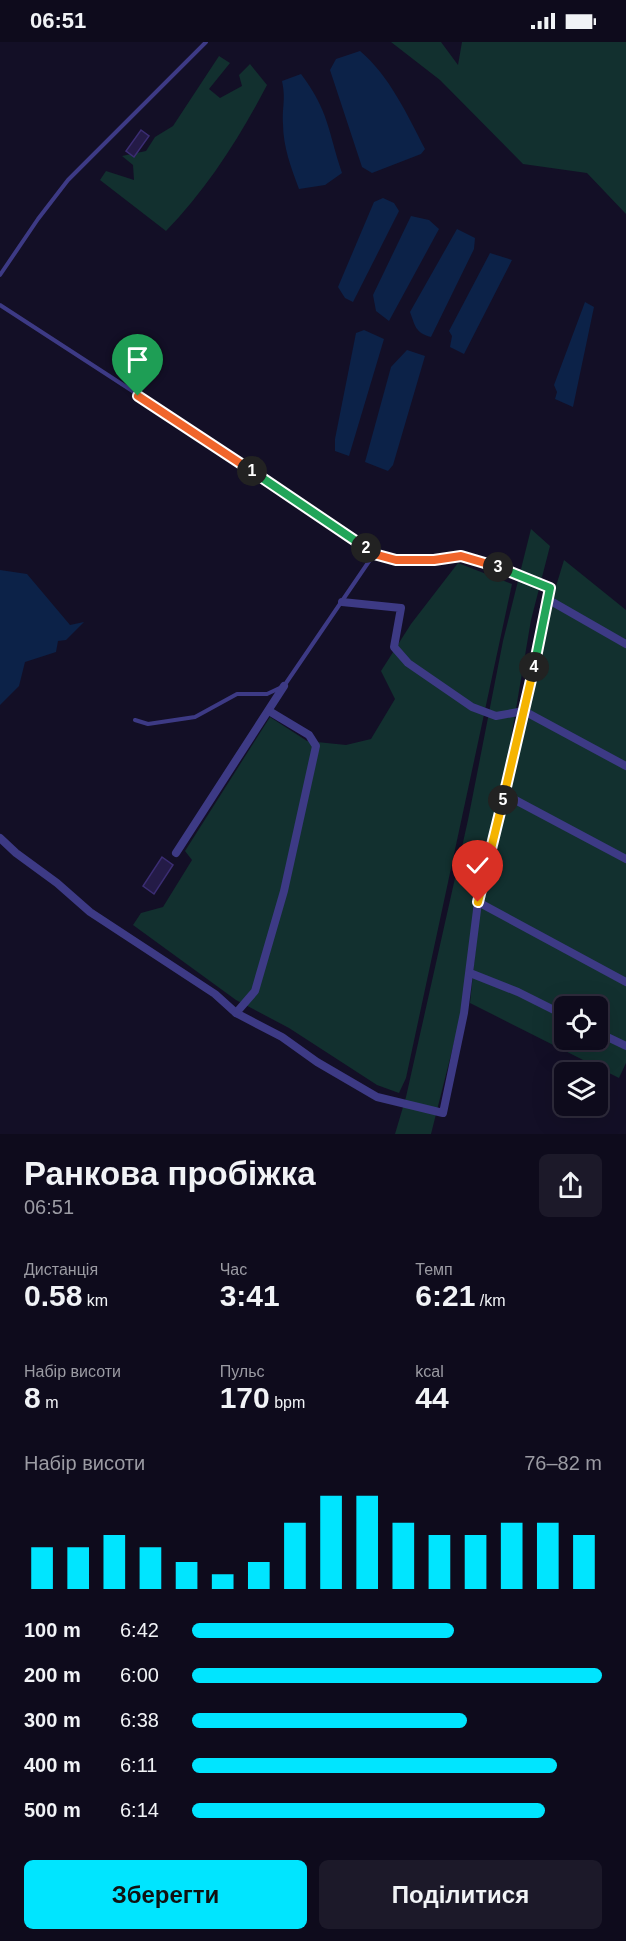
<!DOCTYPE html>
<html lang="uk">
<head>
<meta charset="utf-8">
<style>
  body { margin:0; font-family:Arial,sans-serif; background:#1c1929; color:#f1f3f6; height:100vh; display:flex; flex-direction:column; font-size:22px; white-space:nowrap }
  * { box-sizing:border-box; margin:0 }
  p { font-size:20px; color:#9b9ba3 }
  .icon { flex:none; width:33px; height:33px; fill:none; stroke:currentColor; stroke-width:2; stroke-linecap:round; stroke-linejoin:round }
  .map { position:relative; height:1092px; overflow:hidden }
  .side { display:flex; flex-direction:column; background:#0e0b1c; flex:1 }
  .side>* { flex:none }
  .tools { position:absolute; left:554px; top:954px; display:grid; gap:12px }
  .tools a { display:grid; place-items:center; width:54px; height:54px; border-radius:9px; background:#0e0b1c; box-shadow:0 6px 24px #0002,0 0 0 2px #2e2b3b; font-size:30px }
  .pin { position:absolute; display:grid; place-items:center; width:51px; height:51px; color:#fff; margin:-62px -26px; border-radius:50% 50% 50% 0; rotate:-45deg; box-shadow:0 0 6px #0007 }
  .pin .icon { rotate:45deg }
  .km { position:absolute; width:30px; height:30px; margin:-15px; border-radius:50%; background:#222; color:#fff; font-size:16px; line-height:30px; text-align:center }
  .round { display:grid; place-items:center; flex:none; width:63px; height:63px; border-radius:9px; background:#1c1929 }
  .overview { display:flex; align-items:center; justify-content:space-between; height:102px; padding:0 24px }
  h1 { font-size:33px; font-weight:700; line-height:45px }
  .stats { display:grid; grid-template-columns:repeat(3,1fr); gap:9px; height:102px; padding:6px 24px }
  .stats div { display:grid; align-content:center }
  .stats b { font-size:30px; font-weight:700 }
  .stats small { font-size:16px; font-weight:400 }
  .stats p { font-size:16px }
  .chart { height:168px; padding:12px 24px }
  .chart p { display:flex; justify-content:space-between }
  .chart svg { width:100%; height:108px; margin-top:6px; stroke:#00e5ff; stroke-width:6 }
  .action { display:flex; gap:12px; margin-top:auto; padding:12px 24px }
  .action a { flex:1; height:69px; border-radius:9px; background:#00e5ff; color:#111; font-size:24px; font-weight:700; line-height:69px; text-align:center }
  .action a+a { background:#1c1929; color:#f1f3f6 }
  ul { padding:0 24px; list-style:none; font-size:20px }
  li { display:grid; grid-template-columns:96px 72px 1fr; align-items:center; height:45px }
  li i { height:15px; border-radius:8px; background:#00e5ff }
  .status { display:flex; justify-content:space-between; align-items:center; height:42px; padding:0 30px; background:#0e0b1c; direction:ltr }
  .status svg { height:16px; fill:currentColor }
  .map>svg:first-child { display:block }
  .green { fill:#12302f; fill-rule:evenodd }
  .water { fill:#0c2248 }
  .building { fill:#241b47; stroke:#3b2d73; stroke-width:1.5 }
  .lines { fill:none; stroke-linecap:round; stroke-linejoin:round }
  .lane { stroke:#3d3a85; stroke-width:4 }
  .street { stroke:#3d3a85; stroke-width:8 }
  .split-1-casing { stroke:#fff; stroke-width:12 }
  .split-2-casing { stroke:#fff; stroke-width:12 }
  .split-3-casing { stroke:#fff; stroke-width:12 }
  .split-4-casing { stroke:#fff; stroke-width:12 }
  .split-5-casing { stroke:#fff; stroke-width:12 }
  .split-6-casing { stroke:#fff; stroke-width:12 }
  .split-1 { stroke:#f0652b; stroke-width:8 }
  .split-2 { stroke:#22a559; stroke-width:8 }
  .split-3 { stroke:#f0652b; stroke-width:8 }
  .split-4 { stroke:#22a559; stroke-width:8 }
  .split-5 { stroke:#f5b400; stroke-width:8 }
  .split-6 { stroke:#f5b400; stroke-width:8 }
</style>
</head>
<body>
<div class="status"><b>06:51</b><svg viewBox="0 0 49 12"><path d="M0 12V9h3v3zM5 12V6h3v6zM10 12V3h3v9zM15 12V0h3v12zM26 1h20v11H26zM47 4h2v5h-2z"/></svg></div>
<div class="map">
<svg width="626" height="1092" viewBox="0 0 626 1092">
  <rect width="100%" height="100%" fill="#130f26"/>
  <g class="green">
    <polygon points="391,0 441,0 458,23 462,0 626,0 626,172 587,131 523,122 440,38"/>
    <path d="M 219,14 L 230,21 L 209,47 L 220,56 L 242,44 L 239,33 L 250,22 L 267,43 C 240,95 207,147 166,189 L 100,138 L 106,129 L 134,138 L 133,123 L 122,114 L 146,109 L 155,95 L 173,84 Z"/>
    <polygon points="531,487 550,504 531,578 508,714 478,845 463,965 431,1092 395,1092 406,1055 468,778 503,599"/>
    <path d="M 564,518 L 626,568 L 626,1021 L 619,1036 L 470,961 L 480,864 L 527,675 L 550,564 ZM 564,964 L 597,964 L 597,998 L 564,998 Z"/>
    <polygon points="458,521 512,542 406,1036 399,1051 377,1043 289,986 236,958 133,883 141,871 163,865 192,818 185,809 270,675 307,699 346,703 371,697 395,657 381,629 411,582"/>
  </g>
  <g class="water">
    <path d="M 360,9 C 389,33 408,74 425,107 L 421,112 L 372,131 L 362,125 L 330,28 L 336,17 Z"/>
    <path d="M 301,32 C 329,69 328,89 342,131 L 325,143 L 299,147 C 291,126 283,104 283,82 C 282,64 286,58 282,39 Z"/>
    <polygon points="383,156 394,161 399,169 353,260 345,256 338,245 374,160"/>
    <polygon points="411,174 429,178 439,187 389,279 376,269 373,253"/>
    <path d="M 457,187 L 475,196 L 474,207 L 431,295 C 415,291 415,283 410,270 Z"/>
    <polygon points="490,211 512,218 464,312 450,305 452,294 449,289"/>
    <polygon points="585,260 594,265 573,365 555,357 557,350 554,343"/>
    <polygon points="364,288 384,297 349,414 335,409 335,397 356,291"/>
    <polygon points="407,308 425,314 393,423 388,429 365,420 391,325"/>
    <polygon points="0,528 27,532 70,583 84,580 66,598 58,599 56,610 25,620 19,644 0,663"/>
  </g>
  <g class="building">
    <polygon points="141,88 149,94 134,115 126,109"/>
    <polygon points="162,815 173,823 154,852 143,844"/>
  </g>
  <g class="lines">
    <g class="lane">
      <polyline points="0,233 38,177 68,138 206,0"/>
      <polyline points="0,263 191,387 374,512 284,644 267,652 237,652 195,675 148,682 135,678"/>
    </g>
    <g class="street">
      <polyline points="549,558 626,602"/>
      <polyline points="342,560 401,566 394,605 408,621 472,665 496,674 524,669 626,724"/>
      <polyline points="504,752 626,817"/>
      <polyline points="0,796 16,811 57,841 90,870 215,952 236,971 282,995 317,1020 377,1055 443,1071 464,971 478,860 524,669 550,546 507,528 461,514 433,518 396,518 374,512"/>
      <polyline points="176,811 284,644"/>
      <polyline points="478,860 626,940"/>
      <polyline points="470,931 518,950 564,973"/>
      <polyline points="236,971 255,949 284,849 316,704 309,693 269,669"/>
      <polyline points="597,990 626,1004"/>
    </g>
  </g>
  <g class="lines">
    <g class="split-1-casing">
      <polyline id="split-1" points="138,354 252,429"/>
    </g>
    <g class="split-2-casing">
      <polyline id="split-2" points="252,429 366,506"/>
    </g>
    <g class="split-3-casing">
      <polyline id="split-3" points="366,506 374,512 396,518 434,518 461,514 498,525"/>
    </g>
    <g class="split-4-casing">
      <polyline id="split-4" points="498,525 550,546 534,625"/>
    </g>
    <g class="split-5-casing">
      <polyline id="split-5" points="503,758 534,625"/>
    </g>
    <g class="split-6-casing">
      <polyline id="split-6" points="478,860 503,758"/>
    </g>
    <use href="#split-1" class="split-1"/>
    <use href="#split-2" class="split-2"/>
    <use href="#split-3" class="split-3"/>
    <use href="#split-4" class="split-4"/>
    <use href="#split-5" class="split-5"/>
    <use href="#split-6" class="split-6"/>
  </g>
</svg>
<div class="tools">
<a><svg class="icon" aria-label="locate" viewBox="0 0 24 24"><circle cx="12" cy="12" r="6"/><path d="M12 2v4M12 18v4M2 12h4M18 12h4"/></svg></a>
<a><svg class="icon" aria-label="layers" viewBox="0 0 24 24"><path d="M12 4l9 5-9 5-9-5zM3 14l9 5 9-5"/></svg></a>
</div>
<div class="pin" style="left:138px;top:354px;background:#1e9e55"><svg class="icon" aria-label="arrive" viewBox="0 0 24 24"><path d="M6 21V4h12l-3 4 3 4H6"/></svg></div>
<div class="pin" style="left:478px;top:860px;background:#d93025"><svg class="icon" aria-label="check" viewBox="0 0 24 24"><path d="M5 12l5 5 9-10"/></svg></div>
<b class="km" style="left:252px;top:429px">1</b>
<b class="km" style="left:366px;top:506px">2</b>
<b class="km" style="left:498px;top:525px">3</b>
<b class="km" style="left:534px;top:625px">4</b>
<b class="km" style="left:503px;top:758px">5</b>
</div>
<section class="side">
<div class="overview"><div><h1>Ранкова пробіжка</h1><p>06:51</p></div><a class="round"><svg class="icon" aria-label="share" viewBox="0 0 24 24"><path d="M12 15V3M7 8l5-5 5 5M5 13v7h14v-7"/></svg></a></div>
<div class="stats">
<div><p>Дистанція</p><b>0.58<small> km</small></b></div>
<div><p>Час</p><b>3:41</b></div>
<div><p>Темп</p><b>6:21<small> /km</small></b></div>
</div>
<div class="stats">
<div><p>Набір висоти</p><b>8<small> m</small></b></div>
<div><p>Пульс</p><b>170<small> bpm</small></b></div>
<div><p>kcal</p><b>44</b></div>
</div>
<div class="chart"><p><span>Набір висоти</span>76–82 m</p>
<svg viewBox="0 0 160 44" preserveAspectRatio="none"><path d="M5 44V27M15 44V27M25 44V22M35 44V27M45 44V33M55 44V38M65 44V33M75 44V17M85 44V6M95 44V6M105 44V17M115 44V22M125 44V22M135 44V17M145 44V17M155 44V22"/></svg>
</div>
<ul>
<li><b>100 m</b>6:42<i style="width:64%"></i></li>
<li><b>200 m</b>6:00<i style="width:100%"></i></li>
<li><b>300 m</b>6:38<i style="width:67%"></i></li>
<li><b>400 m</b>6:11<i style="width:89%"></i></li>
<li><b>500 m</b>6:14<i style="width:86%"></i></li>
</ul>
<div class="action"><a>Зберегти</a><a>Поділитися</a></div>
</section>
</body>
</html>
